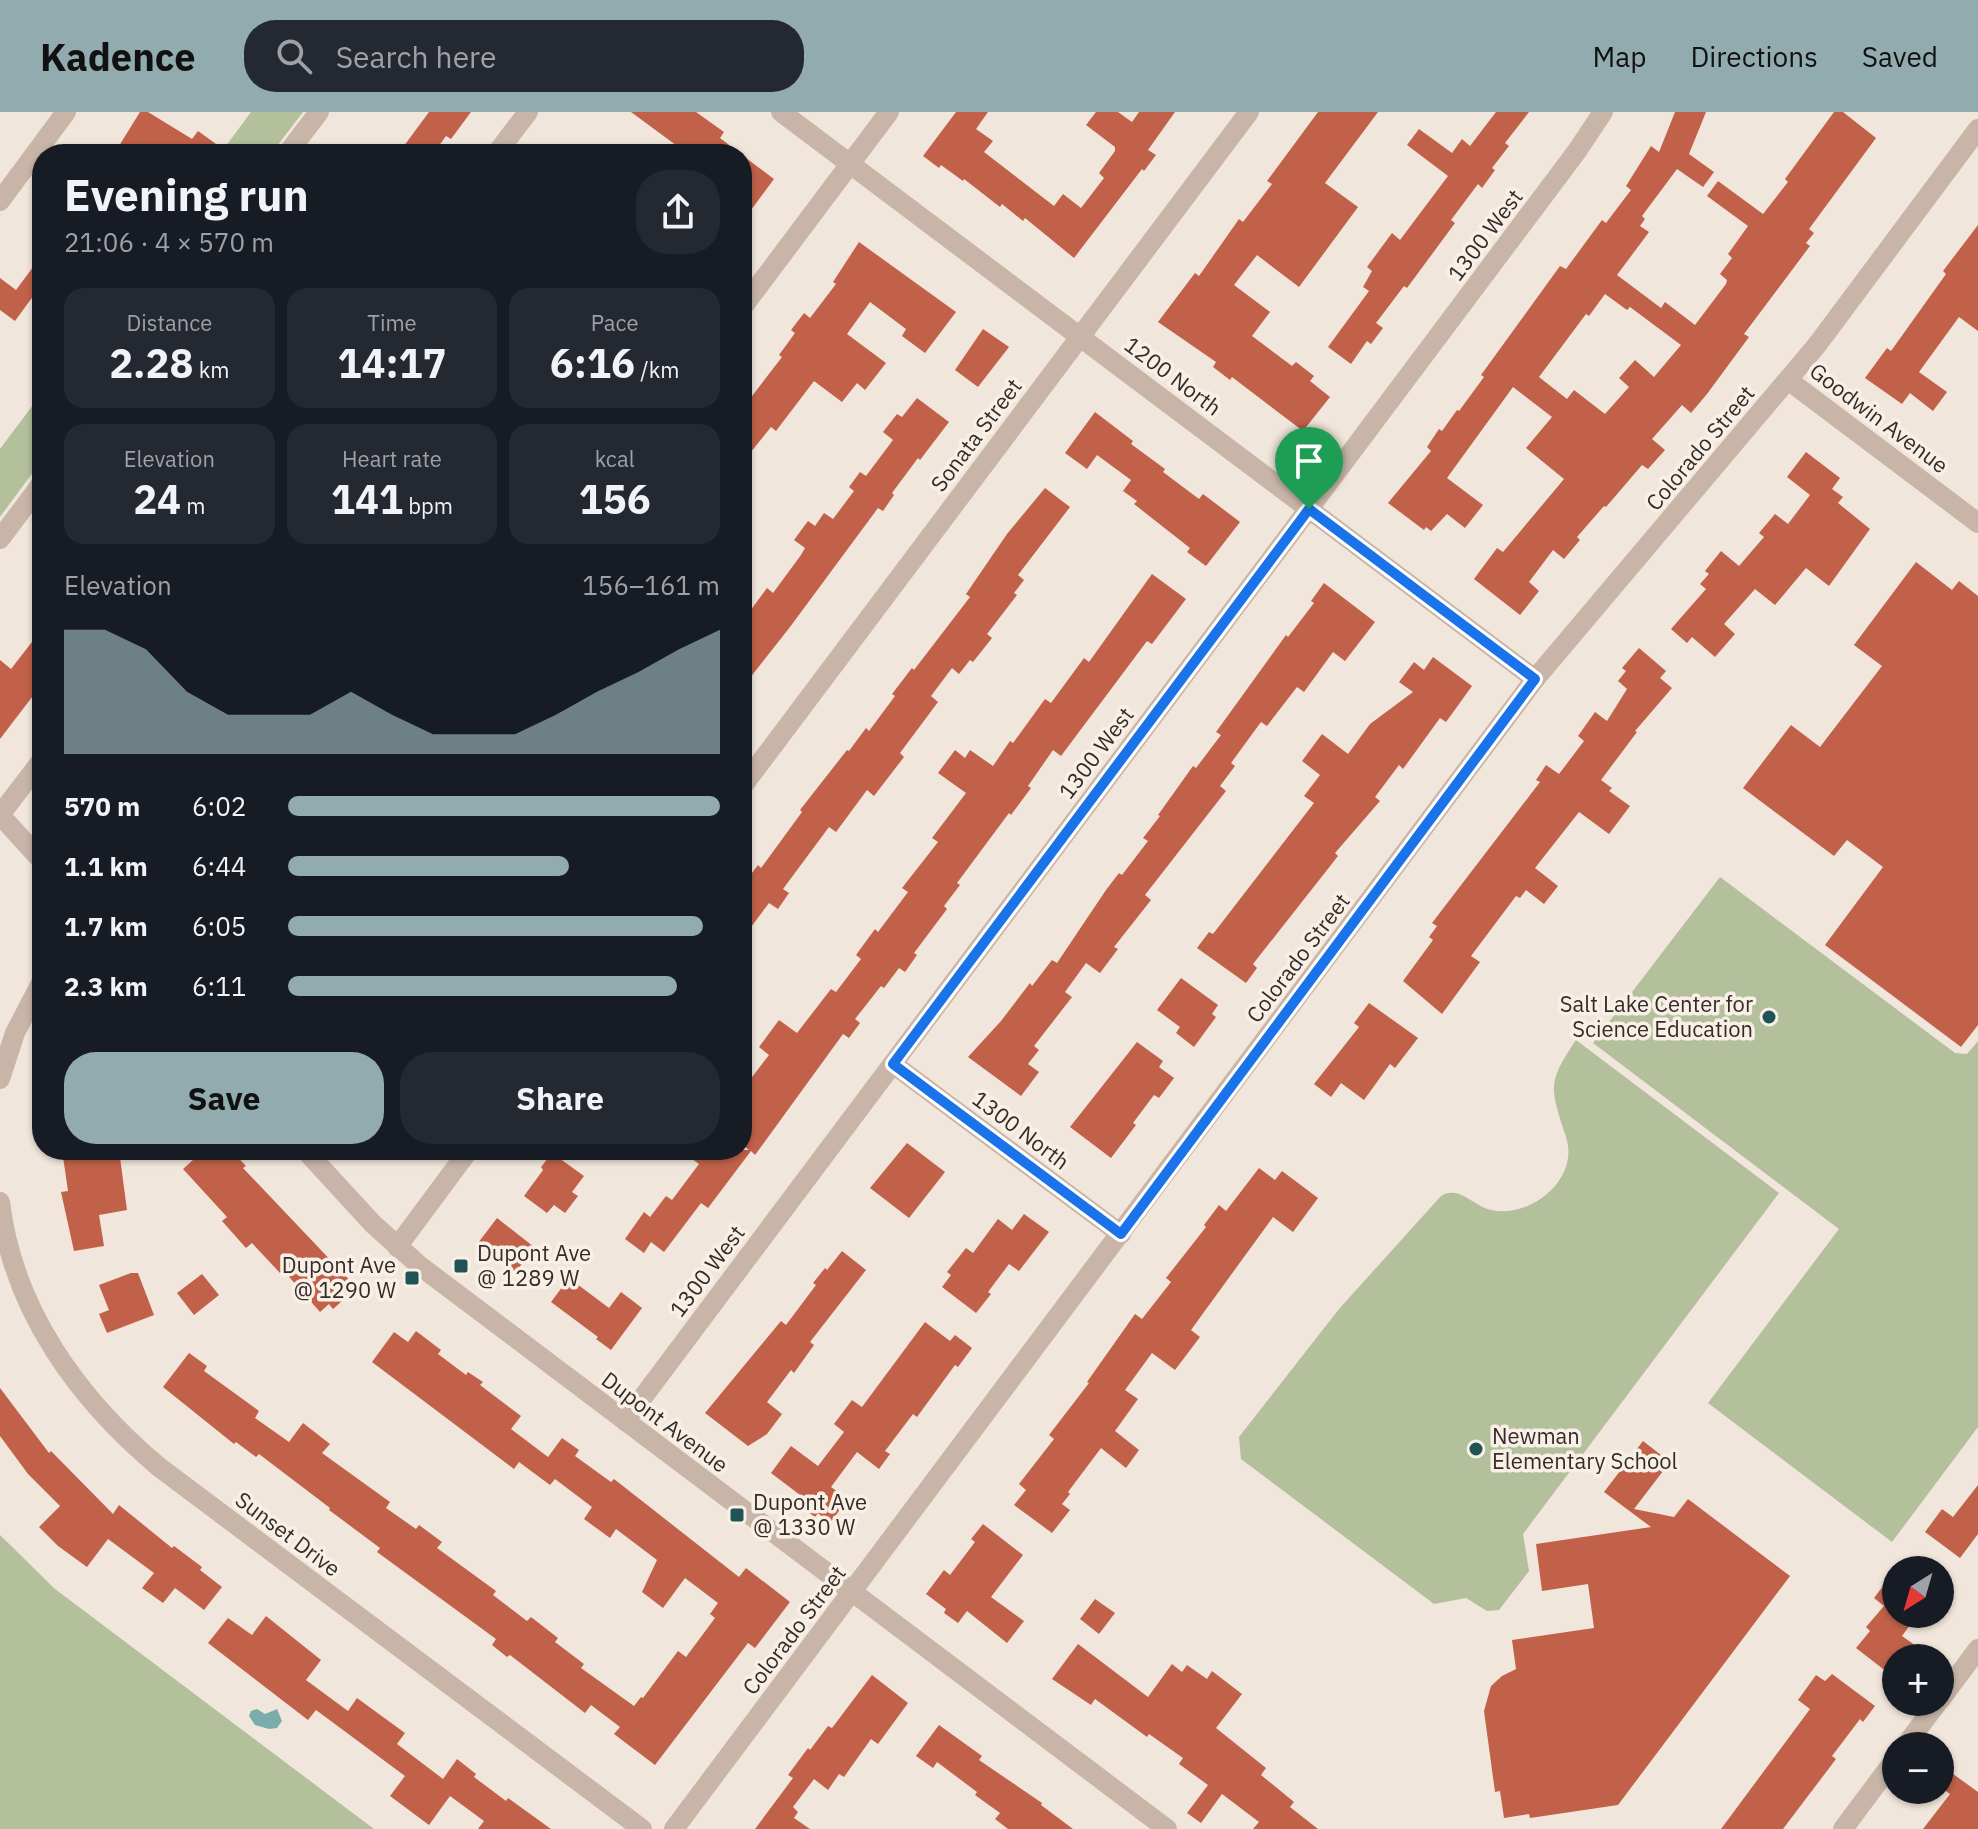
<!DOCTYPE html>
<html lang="en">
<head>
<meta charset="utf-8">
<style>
  body { margin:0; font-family:"IBM Plex Sans",sans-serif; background:#242831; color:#f1f3f6; height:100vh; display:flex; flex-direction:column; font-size:30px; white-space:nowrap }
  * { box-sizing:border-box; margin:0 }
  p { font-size:26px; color:#9ea1a6 }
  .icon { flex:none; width:44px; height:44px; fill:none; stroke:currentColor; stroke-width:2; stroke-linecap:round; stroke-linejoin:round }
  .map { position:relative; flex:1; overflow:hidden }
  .side { position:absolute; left:32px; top:32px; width:720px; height:1016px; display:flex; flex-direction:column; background:#171b24; border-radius:32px; box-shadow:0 2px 6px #0004 }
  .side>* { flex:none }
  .needle { width:52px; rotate:217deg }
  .buttons { position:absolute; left:1882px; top:1444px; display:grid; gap:16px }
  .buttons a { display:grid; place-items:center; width:72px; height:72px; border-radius:50%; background:#171b24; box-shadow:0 2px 6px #0004; font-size:40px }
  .pin { position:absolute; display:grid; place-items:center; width:68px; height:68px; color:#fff; margin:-82px -34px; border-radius:50% 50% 50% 0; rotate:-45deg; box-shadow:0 0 8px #0007 }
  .pin .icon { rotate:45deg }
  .round { display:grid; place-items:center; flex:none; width:84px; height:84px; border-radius:32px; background:#242831 }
  .head { display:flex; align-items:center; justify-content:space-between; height:136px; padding:0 32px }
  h1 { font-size:44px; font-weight:700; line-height:60px }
  .metrics { display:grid; grid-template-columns:repeat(3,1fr); gap:12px; height:136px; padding:8px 32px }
  .metrics div { display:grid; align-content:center; border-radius:20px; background:#242831; text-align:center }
  .metrics b { font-size:40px; font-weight:700 }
  .metrics small { font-size:22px; font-weight:400 }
  .metrics p { font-size:22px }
  .chart { height:224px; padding:16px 32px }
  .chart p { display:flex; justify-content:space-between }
  .chart svg { width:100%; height:144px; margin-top:8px; fill:#92abae; opacity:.7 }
  .action { display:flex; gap:16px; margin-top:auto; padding:16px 32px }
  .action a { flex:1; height:92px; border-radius:32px; background:#92abae; color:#111; font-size:32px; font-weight:700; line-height:92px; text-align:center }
  .action a+a { background:#242831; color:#f1f3f6 }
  ul { padding:0 32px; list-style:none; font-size:26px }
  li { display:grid; grid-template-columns:128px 96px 1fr; align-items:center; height:60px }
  li i { height:20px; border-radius:10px; background:#92abae }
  header { display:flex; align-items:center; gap:48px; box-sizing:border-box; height:112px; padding:0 40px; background:#92abae; color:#111 }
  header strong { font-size:38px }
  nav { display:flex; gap:44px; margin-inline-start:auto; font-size:28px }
  .search { width:560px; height:72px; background:#242831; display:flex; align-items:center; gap:20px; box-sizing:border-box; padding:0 28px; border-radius:32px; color:#9ea1a6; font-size:30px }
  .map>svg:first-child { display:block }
  .green { fill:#b4bf9c }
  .water { fill:#7bacac }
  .building { fill:#c16149; fill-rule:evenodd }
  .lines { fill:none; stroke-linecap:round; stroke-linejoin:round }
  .minor { stroke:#c8b5a8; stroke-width:20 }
  .route-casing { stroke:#fff; stroke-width:16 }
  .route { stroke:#1a73e8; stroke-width:10 }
  .poi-dot { fill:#1f5355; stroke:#f8f0e7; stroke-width:3 }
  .labels { text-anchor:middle; stroke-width:7; stroke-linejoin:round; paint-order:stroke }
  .street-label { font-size:22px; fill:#352b28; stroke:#f8f0e7 }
  .poi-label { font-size:22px; fill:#352b28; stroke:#f8f0e7; text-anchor:start }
</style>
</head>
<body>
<header>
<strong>Kadence</strong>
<div class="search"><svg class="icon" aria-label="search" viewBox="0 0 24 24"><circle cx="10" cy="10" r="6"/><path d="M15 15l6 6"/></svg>Search here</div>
<nav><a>Map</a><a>Directions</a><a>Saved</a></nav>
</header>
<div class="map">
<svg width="1978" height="1717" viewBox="0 0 1978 1717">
  <rect width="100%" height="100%" fill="#f1e6db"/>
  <g class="green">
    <polygon points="251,0 303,0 271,42 220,42"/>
    <polygon points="42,281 42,348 0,405 0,337"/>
    <polygon points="1720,765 1955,941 1967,942 1978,929 1978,1315 1892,1430 1708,1291 1839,1117 1593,931"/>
    <path d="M 1576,928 L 1779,1081 L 1523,1422 L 1529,1459 L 1499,1498 L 1487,1499 L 1466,1486 L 1434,1492 L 1241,1347 L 1239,1325 L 1339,1197 L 1441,1084 C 1459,1073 1473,1094 1491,1098 C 1530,1107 1580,1067 1566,1025 C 1550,976 1547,971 1576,928 Z"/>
    <polygon points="0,1423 55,1477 374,1717 0,1717"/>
  </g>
  <polygon class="water" points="257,1597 265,1602 277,1597 282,1609 277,1616 269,1617 255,1613 249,1604 251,1599"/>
  <g class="building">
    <polygon points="140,0 148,0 192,27 198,19 230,42 114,42"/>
    <polygon points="429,0 471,0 451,27 446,24 433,42 398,42"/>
    <polygon points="631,0 696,0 724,20 720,26 741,42 688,42"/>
    <polygon points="956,0 988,0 976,17 993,29 984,40 1054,94 1063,82 1081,96 1104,66 1099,61 1115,39 1115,35 1086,13 1096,0 1118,0 1132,10 1139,0 1175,0 1148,38 1156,43 1144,59 1142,57 1074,146 1025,106 1023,109 1002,92 1000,95 964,67 963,69 941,53 939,56 923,44"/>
    <polygon points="1318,0 1378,0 1325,71 1358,95 1299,175 1257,143 1234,173 1270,200 1252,224 1292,254 1296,250 1314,264 1310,269 1330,285 1303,319 1232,265 1230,268 1213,255 1216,250 1158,210 1195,161 1199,164 1239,107 1243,110 1272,72 1267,69"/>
    <polygon points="1496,0 1529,0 1505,31 1509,34 1492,56 1495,58 1482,76 1478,72 1451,108 1455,111 1407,176 1404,174 1376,211 1383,216 1371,232 1367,229 1351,252 1328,235 1369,179 1363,175 1372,159 1367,155 1392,121 1400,128 1448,64 1407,33 1419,17 1452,41 1462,27 1470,34"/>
    <path d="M 1675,0 L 1706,0 L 1689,42 L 1714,60 L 1703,75 L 1677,57 L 1642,104 L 1645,107 L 1640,114 L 1649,120 L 1617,163 L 1661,196 L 1665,190 L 1695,213 L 1726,172 L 1727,168 L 1720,162 L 1732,146 L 1728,142 L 1748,114 L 1707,84 L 1718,69 L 1763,102 L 1788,70 L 1785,67 L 1834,0 L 1843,0 L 1876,26 L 1809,117 L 1814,121 L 1806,131 L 1810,134 L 1744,222 L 1749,225 L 1707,282 L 1691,301 L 1682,293 L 1652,327 L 1665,338 L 1648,357 L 1642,353 L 1606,395 L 1604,394 L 1577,425 L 1580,428 L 1564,447 L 1553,438 L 1529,470 L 1539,479 L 1520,503 L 1474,467 L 1497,436 L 1503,440 L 1564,367 L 1526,336 L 1552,305 L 1513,275 L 1447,366 L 1483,393 L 1465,416 L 1447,402 L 1431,419 L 1426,415 L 1424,418 L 1388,391 L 1431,339 L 1427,335 L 1439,317 L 1442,319 L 1457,298 L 1459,299 L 1484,265 L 1481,263 L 1560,154 L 1566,157 L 1602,108 L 1606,111 L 1631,78 L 1626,74 L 1651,34 L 1659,40 ZM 1605,182 L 1627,198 L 1630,195 L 1681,233 L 1654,265 L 1635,248 L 1619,266 L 1629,275 L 1605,302 L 1574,278 L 1567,287 L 1539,265 L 1586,202 L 1589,204 Z"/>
    <polygon points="742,43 774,67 742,110"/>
    <polygon points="1978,113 1978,219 1959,205 1919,260 1947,280 1933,299 1910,281 1902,292 1865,266 1887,236 1891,239 1946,162 1943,159"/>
    <polygon points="859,130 956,200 925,241 902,224 906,217 870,190 847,222 886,251 865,278 857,271 842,290 814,269 776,319 771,315 742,351 742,297 782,245 779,243 795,221 791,218 804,201 810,206 836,172 833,170"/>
    <polygon points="42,143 42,172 15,209 0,198 0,166 16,178"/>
    <polygon points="983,217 1009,235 978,275 955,258"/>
    <polygon points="917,286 949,310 920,348 918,346 892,381 894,383 883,399 878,396 790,515 742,576 742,510 767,476 773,481 801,443 805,436 794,428 808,409 815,414 824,401 833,407 854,379 849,375 860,360 866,364 893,328 883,320 897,302 902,305"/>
    <polygon points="1095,300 1133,329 1131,332 1165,357 1163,360 1199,387 1203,382 1240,410 1206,454 1187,440 1190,436 1134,392 1137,389 1123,379 1131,368 1097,343 1087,357 1065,341"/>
    <polygon points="1806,340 1840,366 1832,377 1843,385 1838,391 1870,417 1829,474 1806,456 1775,493 1755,477 1724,512 1735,522 1715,545 1692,525 1687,531 1671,517 1706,477 1700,472 1709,462 1705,459 1721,439 1739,454 1764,425 1759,421 1775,402 1788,412 1810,383 1787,365"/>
    <polygon points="1045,376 1070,395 1018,463 1024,468 1014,481 1017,483 987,522 992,526 973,550 970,548 959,562 952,556 931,584 938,590 900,641 904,645 874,684 867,678 836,720 829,715 783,777 789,781 778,797 769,791 742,827 742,774 758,753 761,756 802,700 800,698 847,638 849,639 866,616 869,619 895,584 892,582 912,556 914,558 970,485 966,482 1007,422"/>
    <polygon points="1916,450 1952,478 1959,469 1978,484 1978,913 1961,935 1825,833 1883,755 1847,728 1834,744 1743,676 1791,613 1820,635 1882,554 1854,533"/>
    <polygon points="1152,462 1186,487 1152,532 1147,529 1061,644 1053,638 1028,674 1031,676 1011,703 1009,701 957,771 960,773 944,794 947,797 914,841 917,843 905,860 899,856 884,876 881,874 855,907 860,911 849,926 843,922 755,1043 751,1039 708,1096 701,1091 664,1140 651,1130 644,1141 625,1127 644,1100 650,1105 666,1084 672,1088 699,1052 680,1038 749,1038 742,1032 742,978 769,943 759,935 779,908 797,921 831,877 836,880 861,847 856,843 875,817 878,820 908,780 902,776 938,730 932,726 966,681 938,661 955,638 965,646 970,638 993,654 1010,629 1013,631 1045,587 1051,591 1084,546 1089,550"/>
    <polygon points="1324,471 1375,510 1345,549 1333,540 1304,580 1297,575 1267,614 1261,610 1231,651 1235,654 1220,674 1226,679 1145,783 1151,788 1114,835 1118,837 1100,861 1086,851 1065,880 1072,885 1034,934 1039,938 1028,952 1039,960 1021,984 968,945 1001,909 1030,871 1032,874 1052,848 1057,851 1106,778 1119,761 1122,763 1148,729 1143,726 1160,704 1158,703 1193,654 1196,656 1221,623 1216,620 1286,523 1288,525 1314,491 1311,489"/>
    <polygon points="42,517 42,572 0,627 0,548 11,557"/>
    <polygon points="1639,536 1666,559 1660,566 1672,576 1635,619 1637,620 1601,668 1612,676 1609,679 1630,694 1609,722 1579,700 1535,756 1558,774 1544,792 1526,778 1520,786 1516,784 1471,844 1480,850 1442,902 1403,869 1433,828 1429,825 1437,814 1432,811 1540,670 1536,668 1546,653 1559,662 1584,629 1578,624 1595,600 1607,609 1627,577 1618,569 1626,559 1622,556"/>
    <polygon points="1433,545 1472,574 1446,610 1440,606 1403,657 1399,653 1375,685 1380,689 1335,741 1338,744 1253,852 1257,856 1246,871 1197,836 1209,820 1213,822 1314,691 1304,684 1320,663 1302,649 1322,622 1348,642 1370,612 1413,580 1399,570 1414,550 1424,558"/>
    <polygon points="1181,866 1218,893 1212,902 1216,905 1194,935 1176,921 1180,915 1157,898"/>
    <polygon points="1369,891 1418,926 1395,956 1390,952 1364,988 1341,971 1331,985 1314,972 1359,915 1354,911"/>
    <polygon points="1137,930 1163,949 1159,955 1174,966 1159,986 1154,983 1133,1011 1136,1013 1111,1046 1070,1015"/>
    <polygon points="907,1031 945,1060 909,1106 870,1076"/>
    <polygon points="62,1038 119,1038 127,1098 99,1103 104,1134 74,1139 61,1080 68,1079"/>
    <polygon points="204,1038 231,1038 246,1054 243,1056 357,1176 333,1197 329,1192 320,1200 283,1158 280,1161 252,1131 246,1136 222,1109 227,1105 183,1057"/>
    <polygon points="552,1041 584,1064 572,1080 578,1084 565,1101 554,1093 547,1101 524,1084 543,1058 541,1055"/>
    <polygon points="1259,1056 1275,1068 1282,1059 1318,1086 1293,1120 1273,1105 1191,1218 1200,1225 1175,1258 1152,1241 1125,1278 1138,1287 1115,1319 1139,1338 1126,1356 1101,1336 1068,1380 1070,1382 1062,1392 1070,1398 1052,1421 1014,1393 1026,1378 1019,1372 1054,1327 1049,1323 1089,1271 1087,1270 1135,1202 1142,1207 1171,1170 1166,1166 1206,1115 1204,1113 1219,1093 1226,1099"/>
    <polygon points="1024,1102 1049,1120 1019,1159 1009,1152 988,1180 991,1182 976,1201 942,1175 951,1163 947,1160 966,1136 973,1141 998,1107 1012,1118"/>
    <polygon points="497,1106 534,1135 516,1160 478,1131"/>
    <polygon points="842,1139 866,1158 810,1230 814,1233 794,1261 791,1258 767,1290 782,1302 767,1322 748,1334 705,1301 781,1209 786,1213 816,1173 813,1171 825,1156 827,1158"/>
    <polygon points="131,1161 138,1161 154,1203 107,1221 99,1202 109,1198 99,1173"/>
    <polygon points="202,1162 219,1183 194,1203 177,1181"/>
    <polygon points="569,1166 609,1196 621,1180 642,1196 611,1238 596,1227 598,1225 551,1190"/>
    <polygon points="925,1210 950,1229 955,1223 972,1236 958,1255 955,1253 917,1305 913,1302 885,1339 890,1342 879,1357 857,1340 831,1375 848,1387 830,1411 818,1401 815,1405 799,1393 804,1386 771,1361 791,1334 818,1354 844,1320 834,1312 852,1288 862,1295"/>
    <polygon points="416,1219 441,1238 438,1242 466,1263 468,1260 483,1270 480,1273 521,1304 511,1317 548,1345 562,1326 579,1338 575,1344 611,1370 614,1367 739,1465 746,1456 790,1490 755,1536 748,1531 655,1653 614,1622 620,1615 591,1593 585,1601 510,1543 507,1545 492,1533 496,1527 377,1440 380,1436 329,1398 330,1396 259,1342 256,1345 236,1330 234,1332 163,1275 189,1241 207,1254 204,1259 259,1299 255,1306 289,1330 303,1311 330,1332 322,1341 390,1390 386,1396 416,1417 419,1413 442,1430 437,1436 496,1479 493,1483 527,1509 531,1505 558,1526 555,1530 584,1552 581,1556 634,1594 641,1585 643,1586 678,1539 686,1545 715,1506 710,1502 718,1491 685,1466 663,1496 642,1480 657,1448 616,1417 610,1426 584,1407 592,1395 555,1367 550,1373 519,1350 514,1357 372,1250 394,1220 408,1230"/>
    <polygon points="0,1276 49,1341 51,1339 113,1402 119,1393 172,1436 174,1434 202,1455 200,1458 222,1475 204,1498 175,1476 163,1491 142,1476 154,1461 108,1427 87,1455 58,1434 39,1415 60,1394 28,1362 0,1324"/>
    <polygon points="1643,1329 1670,1350 1634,1397 1674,1405 1688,1387 1790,1464 1618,1693 1530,1706 1529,1702 1504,1706 1500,1679 1495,1680 1484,1599 1491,1574 1502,1564 1516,1557 1512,1528 1594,1516 1588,1472 1542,1479 1536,1432 1651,1415 1604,1380"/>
    <polygon points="1978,1373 1978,1422 1960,1446 1925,1420 1942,1397 1953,1405"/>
    <polygon points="983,1412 1023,1443 991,1485 1024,1509 1007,1531 967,1499 958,1511 944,1501 946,1497 926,1482 944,1458 950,1463 975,1430 971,1427"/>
    <polygon points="1896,1457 1896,1502 1918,1502 1902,1524 1916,1534 1906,1546 1896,1546 1896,1567 1856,1536 1870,1519 1866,1515 1884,1494 1874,1486"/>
    <polygon points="1095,1487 1115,1501 1099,1522 1080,1507"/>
    <polygon points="266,1504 321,1548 306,1568 348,1599 357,1586 405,1621 397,1632 443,1667 457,1647 476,1662 474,1665 506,1689 508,1686 551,1717 478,1717 484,1709 450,1684 429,1713 390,1684 405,1664 316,1598 308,1608 208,1531 228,1506 252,1523"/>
    <polygon points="1078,1532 1148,1585 1172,1552 1182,1560 1187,1553 1207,1567 1212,1559 1242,1582 1216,1616 1266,1656 1261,1663 1294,1690 1290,1695 1318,1717 1253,1717 1259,1710 1222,1682 1201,1711 1187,1701 1208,1673 1179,1652 1183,1646 1149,1622 1147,1625 1095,1587 1091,1593 1052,1567"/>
    <polygon points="1832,1562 1875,1594 1863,1610 1860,1607 1832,1644 1836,1647 1783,1717 1721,1717 1810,1597 1798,1588 1816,1563 1825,1569"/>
    <polygon points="872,1563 908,1591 878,1632 871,1627 844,1665 839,1662 828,1678 814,1667 793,1695 798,1700 794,1706 810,1717 755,1717 793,1666 788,1663 808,1636 810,1638 828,1614 832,1616"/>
    <polygon points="939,1613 982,1644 979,1648 1042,1691 1041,1693 1073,1717 1008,1717 995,1707 1000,1701 975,1683 977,1680 937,1650 933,1656 916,1644"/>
    <polygon points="1949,1659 1978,1680 1978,1717 1923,1717 1950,1682 1940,1675"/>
  </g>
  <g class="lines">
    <g class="minor">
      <polyline points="781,0 1535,567"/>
      <polyline points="287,42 319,0"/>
      <polyline points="496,42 528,0"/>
      <polyline points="0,89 66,0"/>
      <polyline points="742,196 889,0"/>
      <polyline points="1788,268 1978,411"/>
      <polyline points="0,427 42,371"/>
      <polyline points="742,675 1249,0"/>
      <polyline points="0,703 42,648"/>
      <polyline points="0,703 42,749"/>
      <polyline points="893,952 1121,1122"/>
      <polyline points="0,967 15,921 42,869"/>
      <polyline points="305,1038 373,1112 420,1154 1167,1717"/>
      <path d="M 0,1090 C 13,1198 78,1287 159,1355 L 642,1717"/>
      <polyline points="397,1135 469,1038"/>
      <polyline points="625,1309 1577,39 1603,0"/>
      <polyline points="1940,1588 1978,1537"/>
      <polyline points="1905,1634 1938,1590"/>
      <polyline points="674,1717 1535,567 1817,233 1978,17"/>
      <polyline points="1843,1717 1896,1646"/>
    </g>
  </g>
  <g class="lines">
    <g class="route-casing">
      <polygon id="route" points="1309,397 1535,567 1121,1122 893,952"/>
    </g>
    <use href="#route" class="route"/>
  </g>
  <g class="poi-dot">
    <circle cx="1769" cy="905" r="8"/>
    <rect x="453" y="1146" width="16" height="16" rx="4"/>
    <rect x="404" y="1158" width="16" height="16" rx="4"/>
    <circle cx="1476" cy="1337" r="8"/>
    <rect x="729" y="1395" width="16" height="16" rx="4"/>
  </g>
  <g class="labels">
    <g class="street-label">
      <text transform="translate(1485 123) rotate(-53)" y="8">1300 West</text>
      <text transform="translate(1173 264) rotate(37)" y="8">1200 North</text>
      <text transform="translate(1879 306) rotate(37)" y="8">Goodwin Avenue</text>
      <text transform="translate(976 323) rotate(-53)" y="8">Sonata Street</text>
      <text transform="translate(1700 336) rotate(-50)" y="8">Colorado Street</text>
      <text transform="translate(1096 641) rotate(-53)" y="8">1300 West</text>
      <text transform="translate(1298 846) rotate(-53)" y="8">Colorado Street</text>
      <text transform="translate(1021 1018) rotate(37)" y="8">1300 North</text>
      <text transform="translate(707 1159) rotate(-53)" y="8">1300 West</text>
      <text transform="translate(665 1310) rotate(37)" y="8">Dupont Avenue</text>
      <text transform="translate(288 1422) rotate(37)" y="8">Sunset Drive</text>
      <text transform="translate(794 1518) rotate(-53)" y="8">Colorado Street</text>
    </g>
    <g class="poi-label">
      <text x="1753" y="900" text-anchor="end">Salt Lake Center for<tspan x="1753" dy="25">Science Education</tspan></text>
      <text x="477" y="1149">Dupont Ave<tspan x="477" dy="25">@ 1289 W</tspan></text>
      <text x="396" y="1161" text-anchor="end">Dupont Ave<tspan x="396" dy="25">@ 1290 W</tspan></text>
      <text x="1492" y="1332">Newman<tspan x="1492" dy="25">Elementary School</tspan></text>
      <text x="753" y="1398">Dupont Ave<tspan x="753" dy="25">@ 1330 W</tspan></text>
    </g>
  </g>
</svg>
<div class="buttons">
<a><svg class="needle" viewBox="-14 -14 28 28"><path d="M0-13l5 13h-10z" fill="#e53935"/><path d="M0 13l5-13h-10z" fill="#9ea1a6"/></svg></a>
<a>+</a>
<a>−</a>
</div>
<div class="pin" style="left:1309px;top:397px;background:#1e9e55"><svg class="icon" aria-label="arrive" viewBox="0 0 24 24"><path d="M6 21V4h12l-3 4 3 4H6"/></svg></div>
<section class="side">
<div class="head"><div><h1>Evening run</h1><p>21:06 · 4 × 570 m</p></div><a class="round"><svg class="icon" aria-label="share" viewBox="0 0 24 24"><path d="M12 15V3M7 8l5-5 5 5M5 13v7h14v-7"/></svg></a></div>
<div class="metrics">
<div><p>Distance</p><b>2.28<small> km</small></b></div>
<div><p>Time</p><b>14:17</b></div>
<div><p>Pace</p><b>6:16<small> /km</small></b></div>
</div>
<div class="metrics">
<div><p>Elevation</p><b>24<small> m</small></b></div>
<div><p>Heart rate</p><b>141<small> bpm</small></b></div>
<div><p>kcal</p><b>156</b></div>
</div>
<div class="chart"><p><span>Elevation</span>156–161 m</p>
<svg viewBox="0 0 160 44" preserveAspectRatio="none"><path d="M0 44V6L10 6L20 12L30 25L40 32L50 32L60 32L70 25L80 32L90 38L100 38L110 38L120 32L130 25L140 19L150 12L160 6V44z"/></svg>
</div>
<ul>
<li><b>570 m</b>6:02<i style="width:100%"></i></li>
<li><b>1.1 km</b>6:44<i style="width:65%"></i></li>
<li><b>1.7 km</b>6:05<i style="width:96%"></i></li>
<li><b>2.3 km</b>6:11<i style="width:90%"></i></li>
</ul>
<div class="action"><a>Save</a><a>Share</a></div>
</section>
</div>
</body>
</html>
